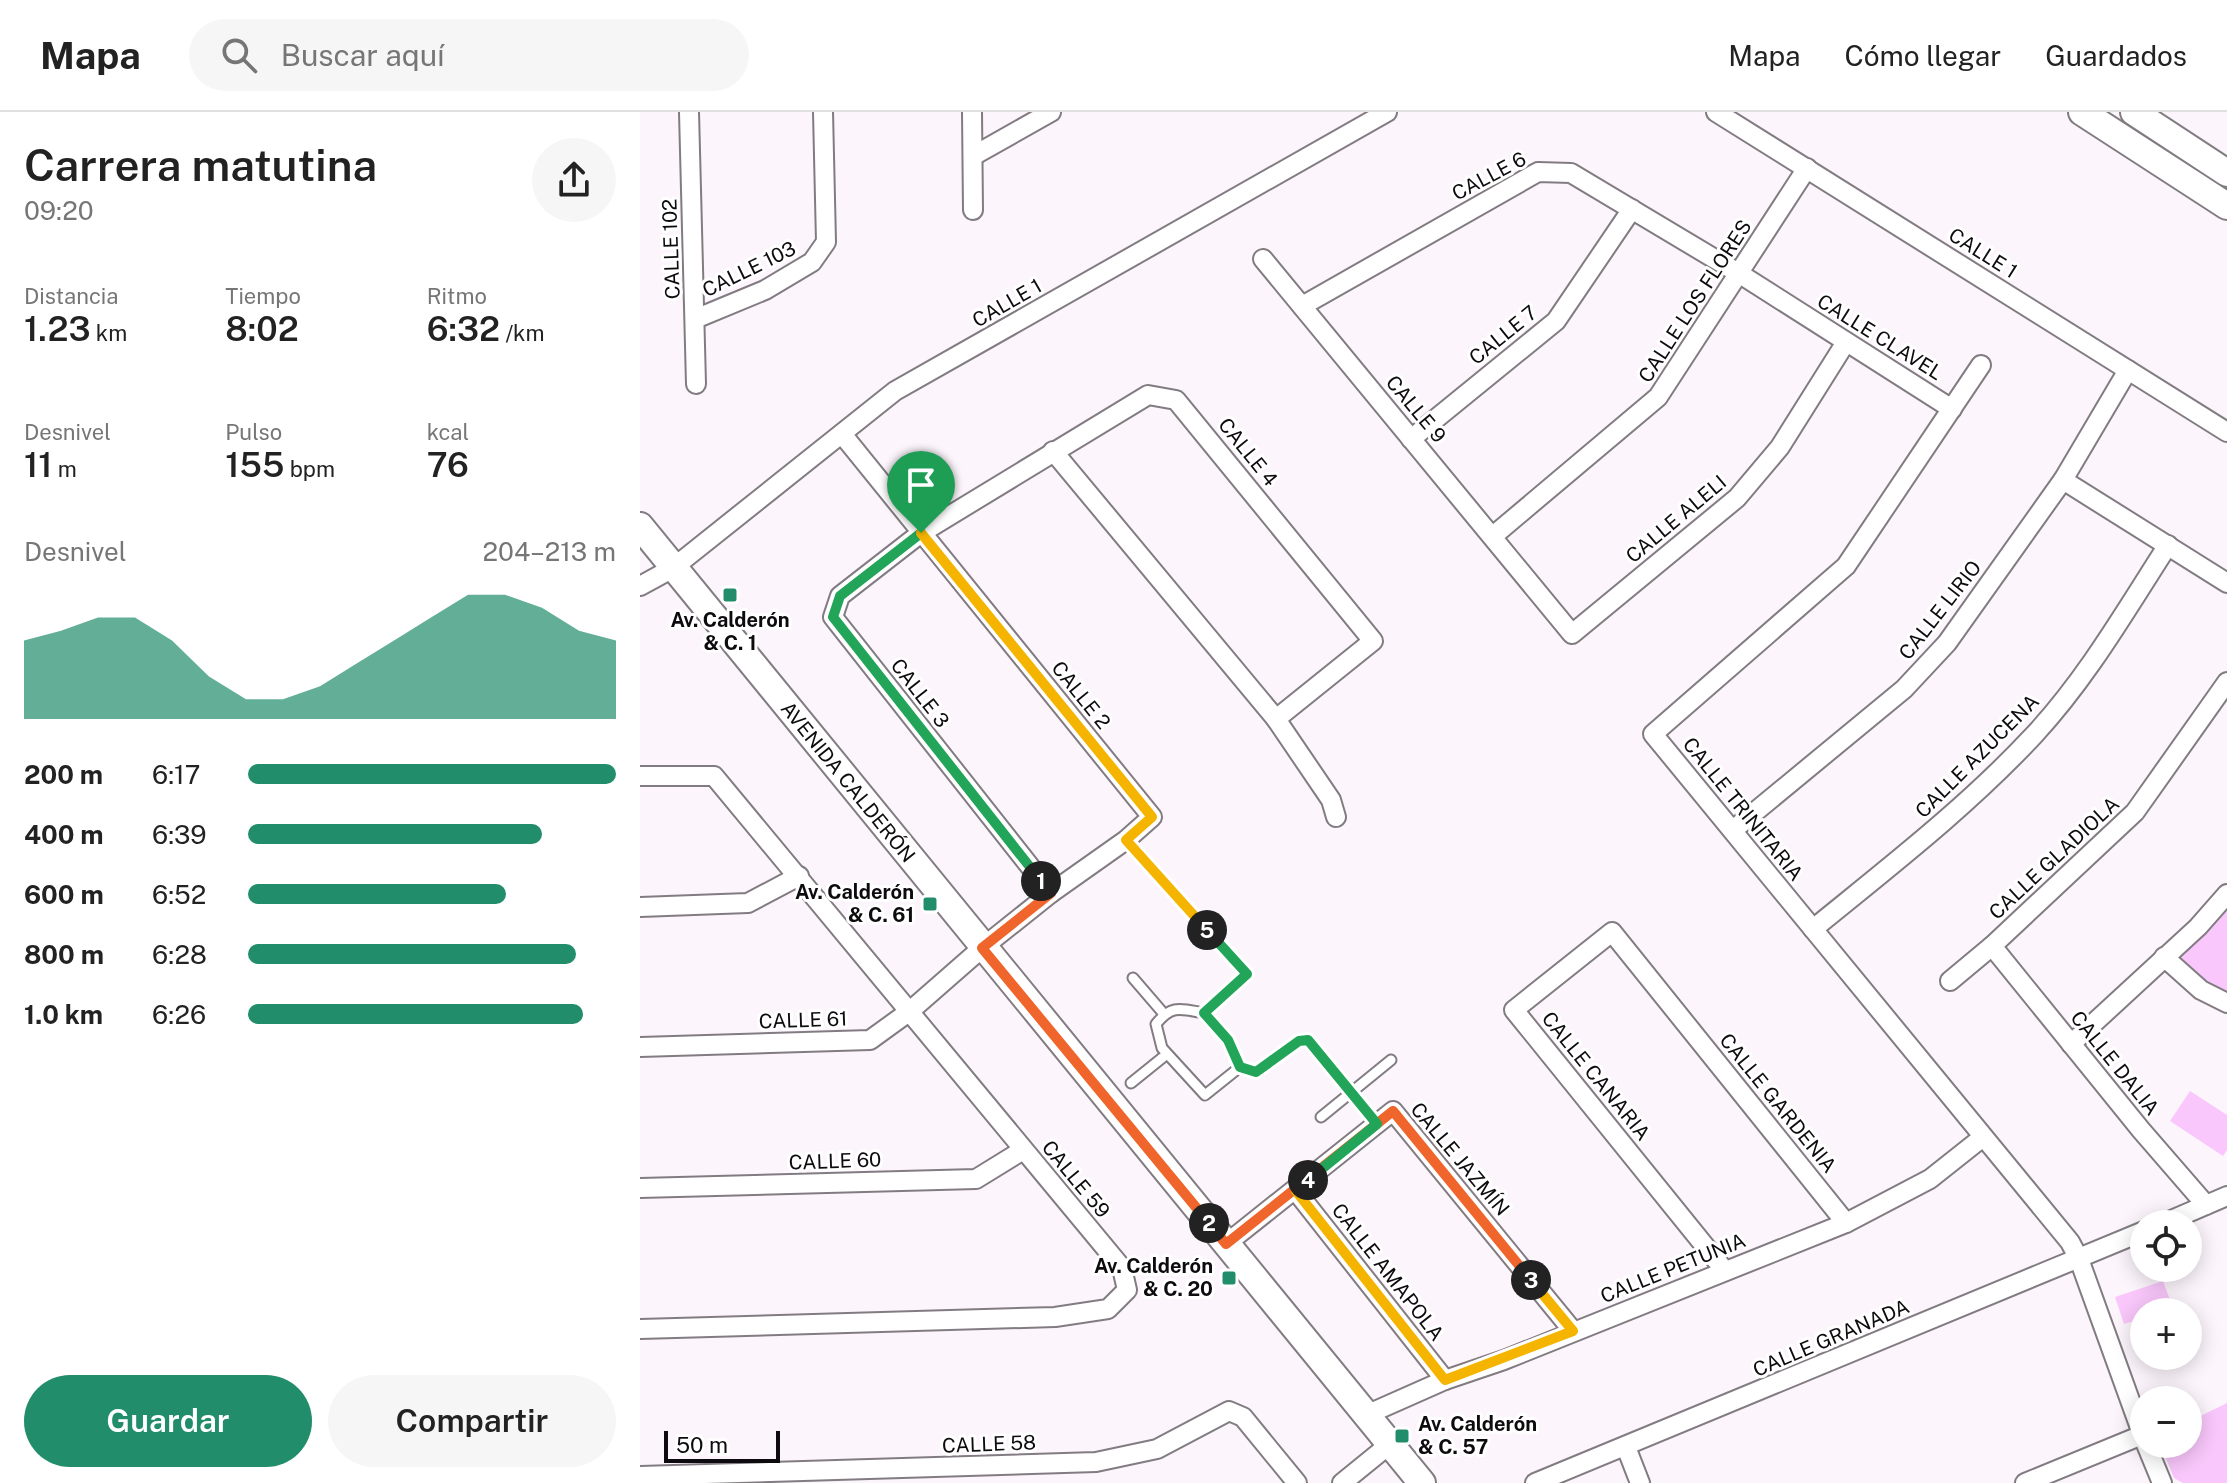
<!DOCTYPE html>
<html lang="es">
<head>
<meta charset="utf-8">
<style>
  body { margin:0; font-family:"Public Sans",sans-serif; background:#f6f6f6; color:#222; height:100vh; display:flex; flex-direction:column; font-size:30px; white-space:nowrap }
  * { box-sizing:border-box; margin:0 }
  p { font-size:26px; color:#767676 }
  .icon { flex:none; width:44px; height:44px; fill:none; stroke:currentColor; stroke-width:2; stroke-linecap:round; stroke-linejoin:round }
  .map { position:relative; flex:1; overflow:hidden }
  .panel { display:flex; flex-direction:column; background:#fff; width:640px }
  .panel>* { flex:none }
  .tools { position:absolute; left:1490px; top:1098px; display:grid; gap:16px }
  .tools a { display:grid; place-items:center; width:72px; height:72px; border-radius:50%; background:#fff; box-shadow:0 4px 20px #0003; font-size:40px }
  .scale { position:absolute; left:24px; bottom:20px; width:116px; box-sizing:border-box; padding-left:8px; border:4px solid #0d0b0d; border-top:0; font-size:22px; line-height:28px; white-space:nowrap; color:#0d0b0d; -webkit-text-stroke:6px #fff; paint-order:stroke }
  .pin { position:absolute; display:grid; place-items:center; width:68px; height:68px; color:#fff; margin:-82px -34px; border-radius:50% 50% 50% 0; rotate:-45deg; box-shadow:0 0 8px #0007 }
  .pin .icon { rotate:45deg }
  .km { position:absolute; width:40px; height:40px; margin:-20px; border-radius:50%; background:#222; color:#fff; font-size:22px; line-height:40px; text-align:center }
  .round { display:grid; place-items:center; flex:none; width:84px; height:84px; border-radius:42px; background:#f6f6f6 }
  .summary { display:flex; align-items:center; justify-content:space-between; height:136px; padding:0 24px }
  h1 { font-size:44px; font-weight:600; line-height:60px }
  .figures { display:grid; grid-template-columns:repeat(3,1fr); gap:12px; height:136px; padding:8px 24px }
  .figures div { display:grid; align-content:center }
  .figures b { font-size:34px; font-weight:600 }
  .figures small { font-size:22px; font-weight:400 }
  .figures p { font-size:22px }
  .chart { height:224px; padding:16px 24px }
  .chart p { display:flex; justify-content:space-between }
  .chart svg { width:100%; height:144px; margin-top:8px; fill:#228d6b; opacity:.7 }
  .action { display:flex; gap:16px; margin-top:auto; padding:16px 24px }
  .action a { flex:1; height:92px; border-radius:48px; background:#228d6b; color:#fff; font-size:32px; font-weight:600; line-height:92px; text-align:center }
  .action a+a { background:#f6f6f6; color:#222 }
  ul { padding:0 24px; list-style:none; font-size:26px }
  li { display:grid; grid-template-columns:128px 96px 1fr; align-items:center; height:60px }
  li i { height:20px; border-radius:10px; background:#228d6b }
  header { display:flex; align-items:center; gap:48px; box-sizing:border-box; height:112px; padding:0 40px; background:#fff; border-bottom:2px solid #e0e0e0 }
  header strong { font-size:38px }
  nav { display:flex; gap:44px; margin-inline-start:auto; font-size:28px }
  .search { width:560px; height:72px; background:#f6f6f6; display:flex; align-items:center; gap:20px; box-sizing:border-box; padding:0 28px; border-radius:44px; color:#767676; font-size:30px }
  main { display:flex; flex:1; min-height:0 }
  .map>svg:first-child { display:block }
  .green { fill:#f9c7fb }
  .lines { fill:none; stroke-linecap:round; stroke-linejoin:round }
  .lane-casing { stroke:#827c82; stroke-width:13 }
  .street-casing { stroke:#827c82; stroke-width:22 }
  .secondary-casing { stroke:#827c82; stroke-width:30 }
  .lane { stroke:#fff; stroke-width:9 }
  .street { stroke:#fff; stroke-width:18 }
  .secondary { stroke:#fff; stroke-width:26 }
  .split-1-casing { stroke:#fff; stroke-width:16 }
  .split-2-casing { stroke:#fff; stroke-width:16 }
  .split-3-casing { stroke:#fff; stroke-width:16 }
  .split-4-casing { stroke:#fff; stroke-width:16 }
  .split-5-casing { stroke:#fff; stroke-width:16 }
  .split-6-casing { stroke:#fff; stroke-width:16 }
  .split-1 { stroke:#22a559; stroke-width:10 }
  .split-2 { stroke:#f0652b; stroke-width:10 }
  .split-3 { stroke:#f0652b; stroke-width:10 }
  .split-4 { stroke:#f5b400; stroke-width:10 }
  .split-5 { stroke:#22a559; stroke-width:10 }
  .split-6 { stroke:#f5b400; stroke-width:10 }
  .poi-dot { fill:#228d6b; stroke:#fff; stroke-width:3 }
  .labels { text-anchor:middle; stroke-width:6; stroke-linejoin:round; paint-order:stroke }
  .street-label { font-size:20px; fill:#0d0b0d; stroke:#fff }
  .poi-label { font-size:20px; font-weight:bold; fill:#0d0b0d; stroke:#fff; text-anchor:end }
</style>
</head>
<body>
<header>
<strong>Mapa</strong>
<div class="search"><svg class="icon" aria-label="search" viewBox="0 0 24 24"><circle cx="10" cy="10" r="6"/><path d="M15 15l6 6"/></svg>Buscar aquí</div>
<nav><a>Mapa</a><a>Cómo llegar</a><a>Guardados</a></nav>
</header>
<main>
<section class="panel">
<div class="summary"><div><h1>Carrera matutina</h1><p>09:20</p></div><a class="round"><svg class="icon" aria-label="share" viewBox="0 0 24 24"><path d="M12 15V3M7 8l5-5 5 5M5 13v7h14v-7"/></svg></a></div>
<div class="figures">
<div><p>Distancia</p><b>1.23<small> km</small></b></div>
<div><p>Tiempo</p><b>8:02</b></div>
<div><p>Ritmo</p><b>6:32<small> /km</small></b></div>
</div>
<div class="figures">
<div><p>Desnivel</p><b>11<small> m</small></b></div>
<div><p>Pulso</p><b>155<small> bpm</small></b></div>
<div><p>kcal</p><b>76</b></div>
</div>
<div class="chart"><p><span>Desnivel</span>204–213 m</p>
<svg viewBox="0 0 160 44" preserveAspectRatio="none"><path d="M0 44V20L10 17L20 13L30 13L40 20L50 31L60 38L70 38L80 34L90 27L100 20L110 13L120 6L130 6L140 10L150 17L160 20V44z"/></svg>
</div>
<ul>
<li><b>200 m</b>6:17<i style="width:100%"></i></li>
<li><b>400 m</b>6:39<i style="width:80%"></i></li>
<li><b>600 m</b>6:52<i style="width:70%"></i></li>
<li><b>800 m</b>6:28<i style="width:89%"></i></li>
<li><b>1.0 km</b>6:26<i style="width:91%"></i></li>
</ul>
<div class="action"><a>Guardar</a><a>Compartir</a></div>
</section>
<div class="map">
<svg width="1587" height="1371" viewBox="0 0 1587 1371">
  <rect width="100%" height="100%" fill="#fcf5fc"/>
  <g class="green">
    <polygon points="1587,793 1587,883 1538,852 1537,840"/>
    <polygon points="1550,979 1587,1003 1587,1038 1583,1044 1530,1009"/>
    <polygon points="1523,1169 1533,1196 1521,1200 1504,1200 1504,1206 1484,1212 1475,1185"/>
    <polygon points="1587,1291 1587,1371 1543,1371 1534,1366 1520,1332 1548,1332 1548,1310"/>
  </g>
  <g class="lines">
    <g class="lane-casing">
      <g id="lane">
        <path d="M 486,728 L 607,862 L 564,901 L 588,928 L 600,955 L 565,983 L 522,936 L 516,912 C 532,892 541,897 564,901"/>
        <polyline points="493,866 524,902"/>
        <polyline points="600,955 616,960 659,929 668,928 737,1012"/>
        <polyline points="491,971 527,942"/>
        <polyline points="681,1005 751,948"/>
      </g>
    </g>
    <g class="street-casing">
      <g id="street">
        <polyline points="49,0 56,272"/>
        <polyline points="332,0 333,98"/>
        <polyline points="1076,0 1587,320"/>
        <polyline points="333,44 411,0"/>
        <polyline points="623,147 932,522 1097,386 1140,335 1206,230"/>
        <polyline points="662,194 898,60 931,61 1100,162 1312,297"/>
        <polyline points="55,207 125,178 172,150 186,130 183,0"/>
        <polyline points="1341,253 1206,454 1013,622 1430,1130 1439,1147 1504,1327"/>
        <polyline points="771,327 916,209 992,97"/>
        <polyline points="413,339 636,607 691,688 696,705"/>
        <polyline points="1423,368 1587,471"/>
        <polyline points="853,424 1018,285 1167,56"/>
        <polyline points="0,474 33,456 255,279 747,0"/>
        <polyline points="0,664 74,664 482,1156 487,1178 468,1197 415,1205 0,1217"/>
        <polyline points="1093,718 1264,577 1307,531 1423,368 1488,258"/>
        <polyline points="411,781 193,505 200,484 281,421 508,283 536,288 733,529 636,607"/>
        <polyline points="0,795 108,791 159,764"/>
        <path d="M 1173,817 C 1249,755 1327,695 1394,623 C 1447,566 1486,498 1528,433"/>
        <polyline points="1352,834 1501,1018 1566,1093"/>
        <polyline points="1524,845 1561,878 1587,891"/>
        <polyline points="1310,869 1352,834 1495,700 1587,570"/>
        <polyline points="1431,932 1558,815 1587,782"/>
        <polyline points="0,935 230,928 270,899 342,836 411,781 486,728 512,705 202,322"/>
        <polyline points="0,1076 336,1067 383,1038"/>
        <polyline points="656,1079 805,1268"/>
        <polyline points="1522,1112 1587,1084"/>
        <polyline points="586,1132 753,999 933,1219"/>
        <polyline points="1085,1159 874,898 972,820 1206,1111"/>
        <polyline points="726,1303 805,1268 864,1248 1206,1111 1290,1067 1343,1025"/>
        <polyline points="1506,1332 1522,1371"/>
        <polyline points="986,1335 1000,1371"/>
        <polyline points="0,1364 456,1350 517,1337 589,1299 603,1305 657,1371"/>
        <polyline points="702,1371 750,1332"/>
        <polyline points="895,1371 1504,1119"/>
        <polyline points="1385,1371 1502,1323"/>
      </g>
    </g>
    <g class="secondary-casing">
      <g id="secondary">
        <polyline points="1442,0 1587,94"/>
        <polyline points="1494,0 1587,61"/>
        <polyline points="0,414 782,1371"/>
      </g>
    </g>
    <use href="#lane" class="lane"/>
    <use href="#street" class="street"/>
    <use href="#secondary" class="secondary"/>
  </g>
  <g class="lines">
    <g class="split-1-casing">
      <polyline id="split-1" points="281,421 200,484 193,505 401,769"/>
    </g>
    <g class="split-2-casing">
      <polyline id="split-2" points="401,769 411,781 342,836 569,1111"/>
    </g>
    <g class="split-3-casing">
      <polyline id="split-3" points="569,1111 586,1132 753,999 891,1168"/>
    </g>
    <g class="split-4-casing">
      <polyline id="split-4" points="668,1068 656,1079 805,1268 933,1219 891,1168"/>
    </g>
    <g class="split-5-casing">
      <polyline id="split-5" points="567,818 607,862 564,901 588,928 600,955 616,960 659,929 668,928 737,1012 668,1068"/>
    </g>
    <g class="split-6-casing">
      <polyline id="split-6" points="281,421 512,705 486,728 567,818"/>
    </g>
    <use href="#split-1" class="split-1"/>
    <use href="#split-2" class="split-2"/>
    <use href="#split-3" class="split-3"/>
    <use href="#split-4" class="split-4"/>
    <use href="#split-5" class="split-5"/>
    <use href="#split-6" class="split-6"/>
  </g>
  <g class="poi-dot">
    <rect x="82" y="475" width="16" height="16" rx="4"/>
    <rect x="282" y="784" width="16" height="16" rx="4"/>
    <rect x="581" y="1158" width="16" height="16" rx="4"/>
    <rect x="754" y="1316" width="16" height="16" rx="4"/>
  </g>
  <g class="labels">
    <g class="street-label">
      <text transform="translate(849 64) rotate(-28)" y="7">CALLE 6</text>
      <text transform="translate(31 137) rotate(-92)" y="7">CALLE 102</text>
      <text transform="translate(1343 141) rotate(32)" y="7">CALLE 1</text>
      <text transform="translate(109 157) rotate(-26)" y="7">CALLE 103</text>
      <text transform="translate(1055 189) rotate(-57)" y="7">CALLE LOS FLORES</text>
      <text transform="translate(367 191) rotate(-30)" y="7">CALLE 1</text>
      <text transform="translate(863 223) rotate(-39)" y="7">CALLE 7</text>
      <text transform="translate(1240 225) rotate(32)" y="7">CALLE CLAVEL</text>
      <text transform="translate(776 297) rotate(50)" y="7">CALLE 9</text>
      <text transform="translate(608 340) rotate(51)" y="7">CALLE 4</text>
      <text transform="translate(1036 407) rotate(-40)" y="7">CALLE ALELI</text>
      <text transform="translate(1300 498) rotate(-52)" y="7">CALLE LIRIO</text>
      <text transform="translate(280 581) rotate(52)" y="7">CALLE 3</text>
      <text transform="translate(441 583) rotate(51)" y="7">CALLE 2</text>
      <text transform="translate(1337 644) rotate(-45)" y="7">CALLE AZUCENA</text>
      <text transform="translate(208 670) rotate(51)" y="7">AVENIDA CALDERÓN</text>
      <text transform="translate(1103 697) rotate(51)" y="7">CALLE TRINITARIA</text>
      <text transform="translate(1414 746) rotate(-43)" y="7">CALLE GLADIOLA</text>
      <text transform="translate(163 908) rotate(-2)" y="7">CALLE 61</text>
      <text transform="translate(1475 951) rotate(51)" y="7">CALLE DALIA</text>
      <text transform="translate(956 964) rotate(51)" y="7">CALLE CANARIA</text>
      <text transform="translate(1138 991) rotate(51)" y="7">CALLE GARDENIA</text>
      <text transform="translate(820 1047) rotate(50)" y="7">CALLE JAZMÍN</text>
      <text transform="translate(195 1049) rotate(-2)" y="7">CALLE 60</text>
      <text transform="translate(436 1067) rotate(50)" y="7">CALLE 59</text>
      <text transform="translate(1033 1156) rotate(-22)" y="7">CALLE PETUNIA</text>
      <text transform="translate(748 1160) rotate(52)" y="7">CALLE AMAPOLA</text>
      <text transform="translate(1191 1226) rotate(-23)" y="7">CALLE GRANADA</text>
      <text transform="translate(349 1332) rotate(-2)" y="7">CALLE 58</text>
    </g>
    <g class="poi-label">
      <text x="90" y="515" text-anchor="middle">Av. Calderón<tspan x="90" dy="23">&amp; C. 1</tspan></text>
      <text x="274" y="787">Av. Calderón<tspan x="274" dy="23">&amp; C. 61</tspan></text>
      <text x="573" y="1161">Av. Calderón<tspan x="573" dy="23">&amp; C. 20</tspan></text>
      <text x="778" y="1319" text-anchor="start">Av. Calderón<tspan x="778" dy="23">&amp; C. 57</tspan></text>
    </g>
  </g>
</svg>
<div class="tools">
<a><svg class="icon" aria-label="locate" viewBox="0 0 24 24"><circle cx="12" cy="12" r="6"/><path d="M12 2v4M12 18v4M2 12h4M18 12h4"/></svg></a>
<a>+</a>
<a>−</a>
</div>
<div class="scale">50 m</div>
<div class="pin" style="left:281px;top:421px;background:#1e9e55"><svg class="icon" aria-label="arrive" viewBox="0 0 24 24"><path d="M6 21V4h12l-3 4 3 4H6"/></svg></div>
<b class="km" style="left:401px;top:769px">1</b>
<b class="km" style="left:569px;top:1111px">2</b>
<b class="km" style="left:891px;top:1168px">3</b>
<b class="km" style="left:668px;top:1068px">4</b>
<b class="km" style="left:567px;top:818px">5</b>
</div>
</main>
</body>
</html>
